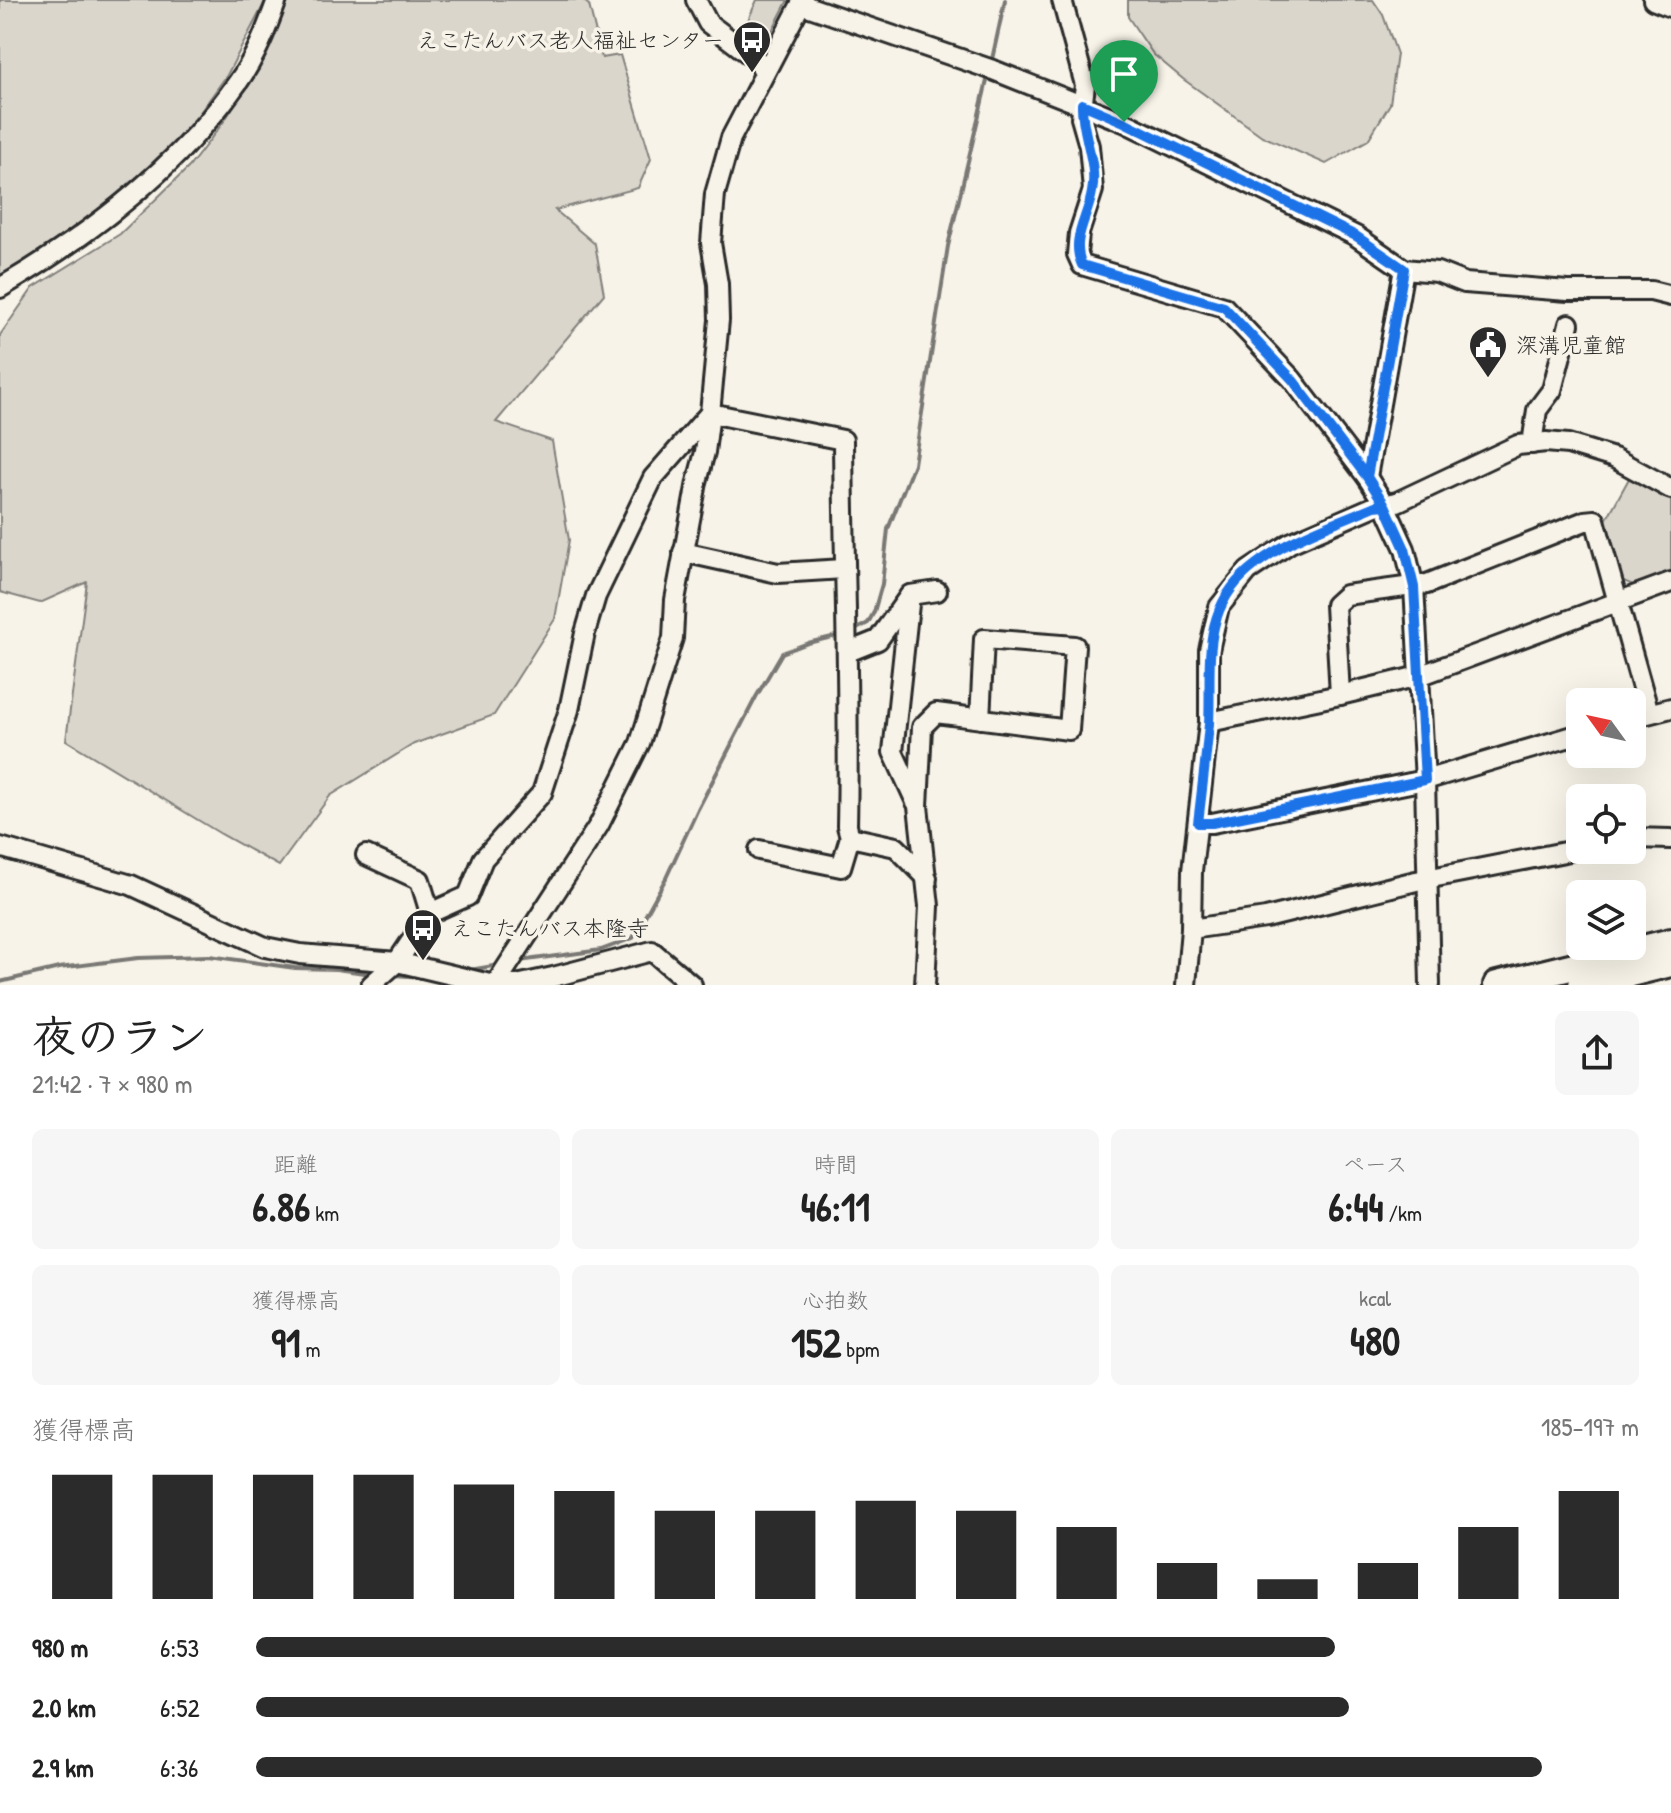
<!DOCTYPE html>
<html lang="ja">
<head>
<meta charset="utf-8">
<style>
  body { margin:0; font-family:"Patrick Hand","Klee One",sans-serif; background:#f6f6f6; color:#222; height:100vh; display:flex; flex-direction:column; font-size:30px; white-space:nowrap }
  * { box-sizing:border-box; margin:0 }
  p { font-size:26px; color:#767676 }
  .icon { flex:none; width:44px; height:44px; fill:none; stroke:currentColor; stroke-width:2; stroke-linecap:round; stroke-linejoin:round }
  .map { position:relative; height:985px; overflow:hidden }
  .sheet { display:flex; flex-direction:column; background:#fff; flex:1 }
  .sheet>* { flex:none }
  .needle { width:52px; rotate:303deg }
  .controls { position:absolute; left:1566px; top:688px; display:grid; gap:16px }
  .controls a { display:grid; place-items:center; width:80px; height:80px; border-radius:12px; background:#fff; box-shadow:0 8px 32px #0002; font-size:40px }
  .pin { position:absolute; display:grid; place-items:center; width:68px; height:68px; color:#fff; margin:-82px -34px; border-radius:50% 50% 50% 0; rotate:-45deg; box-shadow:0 0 8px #0007 }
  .pin .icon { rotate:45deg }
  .round { display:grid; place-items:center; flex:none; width:84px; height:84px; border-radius:12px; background:#f6f6f6 }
  .headline { display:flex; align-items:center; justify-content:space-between; height:136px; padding:0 32px }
  h1 { font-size:44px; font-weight:700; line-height:60px }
  .stats { display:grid; grid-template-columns:repeat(3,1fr); gap:12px; height:136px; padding:8px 32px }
  .stats div { display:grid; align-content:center; border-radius:12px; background:#f6f6f6; text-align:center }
  .stats b { font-size:40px; font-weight:700 }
  .stats small { font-size:22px; font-weight:400 }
  .stats p { font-size:22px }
  .chart { height:224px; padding:16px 32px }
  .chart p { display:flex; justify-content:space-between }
  .chart svg { width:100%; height:144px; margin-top:8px; stroke:#2b2b2b; stroke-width:6 }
  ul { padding:0 32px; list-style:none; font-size:26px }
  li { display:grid; grid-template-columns:128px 96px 1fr; align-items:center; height:60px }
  li i { height:20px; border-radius:10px; background:#2b2b2b }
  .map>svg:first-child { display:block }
  .green { fill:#dad6cc; stroke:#82807c; stroke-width:2 }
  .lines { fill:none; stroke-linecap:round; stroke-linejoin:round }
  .stream { stroke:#7a7874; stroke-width:4 }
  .minor-casing { stroke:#2b2b2b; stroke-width:24 }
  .highway-casing { stroke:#2b2b2b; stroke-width:32 }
  .minor { stroke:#f7f3e8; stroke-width:18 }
  .highway { stroke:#f7f3e8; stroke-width:26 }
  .route-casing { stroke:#fff; stroke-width:16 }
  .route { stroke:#1a73e8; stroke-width:10 }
  .labels { text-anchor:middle; stroke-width:7; stroke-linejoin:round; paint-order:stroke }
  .poi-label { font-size:22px; fill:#2b2b2b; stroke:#f7f3e8; text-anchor:start }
</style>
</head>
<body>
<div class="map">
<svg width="1671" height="985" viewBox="0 0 1671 985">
  <rect width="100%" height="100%" fill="#f7f3e8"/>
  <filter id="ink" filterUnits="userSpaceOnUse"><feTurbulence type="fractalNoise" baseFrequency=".0125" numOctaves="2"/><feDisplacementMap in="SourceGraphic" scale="16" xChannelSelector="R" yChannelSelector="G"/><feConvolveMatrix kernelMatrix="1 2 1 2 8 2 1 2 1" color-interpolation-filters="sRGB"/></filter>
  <g filter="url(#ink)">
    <g class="green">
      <polygon points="0,0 266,0 227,75 178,143 126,198 0,279"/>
      <polygon points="286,0 583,0 589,5 602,58 620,55 651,159 638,188 555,210 595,244 604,294 496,422 552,441 569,540 555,619 494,715 414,744 330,796 279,866 221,834 66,740 87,582 40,603 0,592 0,335 33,288 120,234 189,167 225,120 256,70"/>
      <polygon points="757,0 788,0 761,52 743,31"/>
      <polygon points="1128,0 1373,0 1383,15 1397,54 1390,104 1368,140 1326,164 1262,136 1183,79 1153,54 1128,17"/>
      <polygon points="1632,473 1671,499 1671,573 1633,585 1621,580 1605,522"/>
    </g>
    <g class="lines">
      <g class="stream">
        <polyline points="991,64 1005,0"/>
        <polyline points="853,631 868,623 874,612 882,584 888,529 914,464 948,246 989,72"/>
        <polyline points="519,961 601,950 633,938 666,878 698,809 756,697 782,653 808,643 840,635"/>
        <polyline points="464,971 499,965"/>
        <polyline points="393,975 424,977"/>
        <polyline points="0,982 59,968 138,958 209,956 295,968 336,969 372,974"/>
      </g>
      <g class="minor-casing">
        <g id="minor">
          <polyline points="696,0 708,23 758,61 764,72"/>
          <polyline points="1062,0 1085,85 1081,118 1089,146 1093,190 1079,233 1077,254 1082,265 1224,307 1292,379 1367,477 1385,505 1405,549 1414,587 1425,780 1430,985"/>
          <polyline points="1653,0 1671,7"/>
          <polyline points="801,4 993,70 1124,122 1356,236 1404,269 1437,272 1465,283 1568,291 1651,291 1671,296"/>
          <path d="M 0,288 C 90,235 177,169 238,82 C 256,57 267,28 277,0"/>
          <path d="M 710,413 L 843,440 C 844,569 850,697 847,826 L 850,837 L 896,847 L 927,878"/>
          <polyline points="1532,444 1537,410 1552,390 1569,324"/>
          <polyline points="1367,477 1404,269"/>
          <polyline points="683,552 778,573 844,569"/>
          <polyline points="910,595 893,752 916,802"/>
          <polyline points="848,652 878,640 910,595 937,591"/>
          <polyline points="1340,695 1335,605 1346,595 1427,584 1585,521 1595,520 1649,713"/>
          <polyline points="1632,718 1671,708"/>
          <polyline points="1209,722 1340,695 1419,676 1671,582"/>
          <polyline points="1198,823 1212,823 1425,780 1580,734"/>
          <polyline points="1632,838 1671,839"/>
          <polyline points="0,847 131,885 265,947 300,954 397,962 494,985"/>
          <polyline points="759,850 841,867 850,837"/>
          <polyline points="366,855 420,880 430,913"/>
          <polyline points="1191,929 1266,918 1416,881 1580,849"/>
          <polyline points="371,985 397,962 430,913 468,896 483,859 542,793 569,710 585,633 596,596 653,478 710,413"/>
          <polyline points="495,985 599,825 640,743 673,638 675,600 697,482 705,452 710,413 719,320 718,284 711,243 715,194 731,138 803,0"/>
          <polyline points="499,985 521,984 553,977 652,951 692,985"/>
          <polyline points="925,985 929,906 918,806 922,727 936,713 1069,730 1075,646 984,639 980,719"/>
          <polyline points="1186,985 1191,929 1192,871 1209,722 1209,650 1219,607 1248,571 1290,543 1375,506 1397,502 1518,445 1546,442 1568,444 1614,458 1671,489"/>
        </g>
      </g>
      <g class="highway-casing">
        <g id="highway">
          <polyline points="1497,985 1671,942"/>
          <polyline points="1582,985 1671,963"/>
        </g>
      </g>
      <use href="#minor" class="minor"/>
      <use href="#highway" class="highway"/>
    </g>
  </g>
  <g class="lines" filter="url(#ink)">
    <g class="route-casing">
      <path id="route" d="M 1124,122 L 1356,236 L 1404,269 L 1367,477 L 1385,505 L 1375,506 C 1333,524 1284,540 1249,570 C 1199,612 1212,668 1209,724 C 1206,757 1202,790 1198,823 L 1212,823 L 1425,780 L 1414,587 L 1405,549 L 1385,505 L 1367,477 L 1292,379 L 1224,307 L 1082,265 C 1070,239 1088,218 1092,192 C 1098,163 1081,133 1082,104 L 1124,122"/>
    </g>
    <use href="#route" class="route"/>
  </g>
  <defs>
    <g id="bus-pin" transform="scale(2)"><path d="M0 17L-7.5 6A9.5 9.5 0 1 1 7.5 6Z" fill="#2b2b2b" stroke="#f7f3e8"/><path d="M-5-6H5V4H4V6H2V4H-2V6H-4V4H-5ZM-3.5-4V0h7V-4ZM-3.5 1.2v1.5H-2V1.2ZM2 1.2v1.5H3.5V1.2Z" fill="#fff"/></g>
    <g id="civic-pin" transform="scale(2)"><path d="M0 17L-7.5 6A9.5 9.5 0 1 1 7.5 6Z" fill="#2b2b2b" stroke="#f7f3e8"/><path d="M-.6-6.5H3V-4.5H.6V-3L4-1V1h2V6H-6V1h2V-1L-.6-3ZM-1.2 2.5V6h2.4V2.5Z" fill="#fff"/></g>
  </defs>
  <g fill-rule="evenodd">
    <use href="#bus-pin" x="752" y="40"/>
    <use href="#civic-pin" x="1488" y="345"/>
    <use href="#bus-pin" x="423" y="928"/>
  </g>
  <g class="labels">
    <g class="poi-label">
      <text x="724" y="48" text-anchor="end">えこたんバス老人福祉センター</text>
      <text x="1516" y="353">深溝児童館</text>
      <text x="451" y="936">えこたんバス本隆寺</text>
    </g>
  </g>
</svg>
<div class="controls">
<a><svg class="needle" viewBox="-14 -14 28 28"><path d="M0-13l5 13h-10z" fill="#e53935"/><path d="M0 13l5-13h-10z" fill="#767676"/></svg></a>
<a><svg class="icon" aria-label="locate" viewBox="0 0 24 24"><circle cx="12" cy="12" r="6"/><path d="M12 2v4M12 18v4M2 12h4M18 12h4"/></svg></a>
<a><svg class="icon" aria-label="layers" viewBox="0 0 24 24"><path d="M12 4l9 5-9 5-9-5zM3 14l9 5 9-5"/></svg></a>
</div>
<div class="pin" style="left:1124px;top:122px;background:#1e9e55"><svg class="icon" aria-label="arrive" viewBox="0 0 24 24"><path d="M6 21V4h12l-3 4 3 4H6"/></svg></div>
</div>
<section class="sheet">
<div class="headline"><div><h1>夜のラン</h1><p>21:42 · 7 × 980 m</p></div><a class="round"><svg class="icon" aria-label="share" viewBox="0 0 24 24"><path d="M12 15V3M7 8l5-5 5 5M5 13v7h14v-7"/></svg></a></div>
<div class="stats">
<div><p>距離</p><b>6.86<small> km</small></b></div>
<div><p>時間</p><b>46:11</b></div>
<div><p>ペース</p><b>6:44<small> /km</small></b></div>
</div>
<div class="stats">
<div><p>獲得標高</p><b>91<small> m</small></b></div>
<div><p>心拍数</p><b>152<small> bpm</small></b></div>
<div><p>kcal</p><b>480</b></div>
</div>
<div class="chart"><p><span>獲得標高</span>185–197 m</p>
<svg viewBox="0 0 160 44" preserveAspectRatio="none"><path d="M5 44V6M15 44V6M25 44V6M35 44V6M45 44V9M55 44V11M65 44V17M75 44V17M85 44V14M95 44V17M105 44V22M115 44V33M125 44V38M135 44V33M145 44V22M155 44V11"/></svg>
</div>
<ul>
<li><b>980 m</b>6:53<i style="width:78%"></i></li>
<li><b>2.0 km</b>6:52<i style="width:79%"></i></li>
<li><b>2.9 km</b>6:36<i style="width:93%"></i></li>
</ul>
</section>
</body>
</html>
